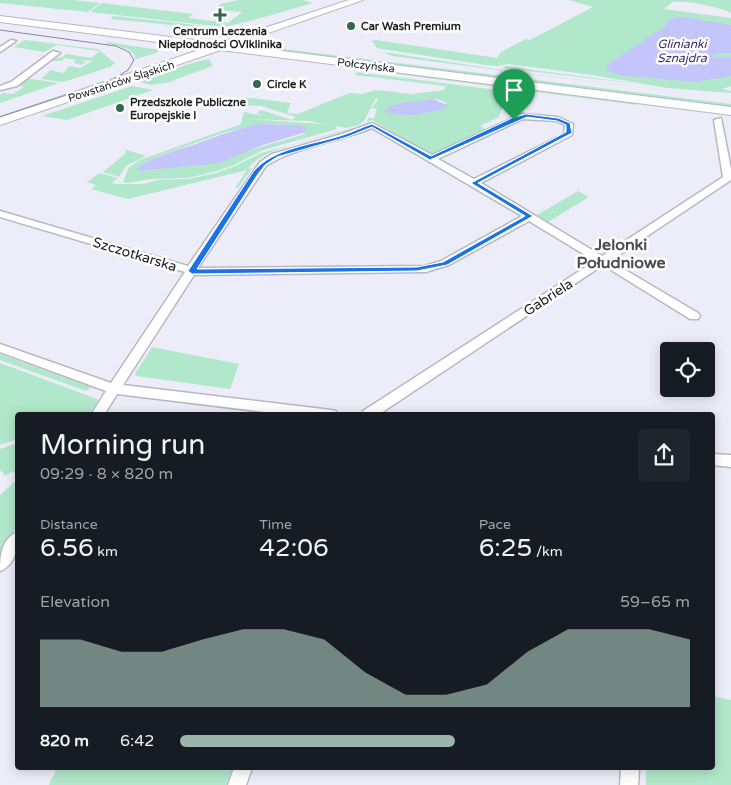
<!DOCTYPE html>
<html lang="en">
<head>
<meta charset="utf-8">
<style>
  body { margin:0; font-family:"Varela Round",sans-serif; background:#20242c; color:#f1f3f6; height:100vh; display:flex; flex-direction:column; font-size:19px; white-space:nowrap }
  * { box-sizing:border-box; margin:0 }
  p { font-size:16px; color:#9ea1a6 }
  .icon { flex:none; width:28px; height:28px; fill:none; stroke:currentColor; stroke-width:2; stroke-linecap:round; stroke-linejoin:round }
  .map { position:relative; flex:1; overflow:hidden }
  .details { position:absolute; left:15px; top:412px; width:700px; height:358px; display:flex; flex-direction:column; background:#171b24; border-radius:5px; box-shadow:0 2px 12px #0003 }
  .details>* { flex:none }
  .buttons { position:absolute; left:660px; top:342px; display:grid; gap:10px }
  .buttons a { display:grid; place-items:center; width:55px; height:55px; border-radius:5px; background:#171b24; box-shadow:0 2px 12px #0003; font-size:25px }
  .pin { position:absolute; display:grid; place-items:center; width:42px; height:42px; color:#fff; margin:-51px -21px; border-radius:50% 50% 50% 0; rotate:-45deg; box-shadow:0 0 5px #0007 }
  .pin .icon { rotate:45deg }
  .round { display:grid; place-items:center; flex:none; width:52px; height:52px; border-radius:5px; background:#20242c }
  .summary { display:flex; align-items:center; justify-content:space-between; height:85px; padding:0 25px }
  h1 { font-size:28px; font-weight:600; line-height:38px }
  .figures { display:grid; grid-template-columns:repeat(3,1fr); gap:8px; height:85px; padding:5px 25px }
  .figures div { display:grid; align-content:center }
  .figures b { font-size:25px; font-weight:600 }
  .figures small { font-size:14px; font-weight:400 }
  .figures p { font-size:14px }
  .chart { height:140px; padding:10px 25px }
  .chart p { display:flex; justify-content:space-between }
  .chart svg { width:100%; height:90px; margin-top:5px; fill:#9bb5ab; opacity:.7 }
  ul { padding:0 25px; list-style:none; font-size:16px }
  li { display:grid; grid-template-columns:80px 60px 1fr; align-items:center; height:38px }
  li i { height:12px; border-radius:6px; background:#9bb5ab }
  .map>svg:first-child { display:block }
  .green { fill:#b1e7cb; fill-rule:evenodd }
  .water { fill:#c4c5fb }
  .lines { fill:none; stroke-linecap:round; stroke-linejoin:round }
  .minor-casing { stroke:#b8b8c3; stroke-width:3 }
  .secondary-casing { stroke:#b8b8c3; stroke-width:2 }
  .minor { fill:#fff; fill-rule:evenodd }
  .secondary { fill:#fff; fill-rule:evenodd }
  .tram { stroke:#878890; stroke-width:1 }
  .route { fill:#1a73e8; stroke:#fff; fill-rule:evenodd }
  .poi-dot { fill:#32694f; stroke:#fff; stroke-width:2 }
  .labels { text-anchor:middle; stroke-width:5; stroke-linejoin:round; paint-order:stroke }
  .far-poi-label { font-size:11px; font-weight:bold; fill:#1d1e22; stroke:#fff; text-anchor:start }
  .far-street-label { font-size:11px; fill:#1d1e22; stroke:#fff }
  .far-water-label { font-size:12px; font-style:italic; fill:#342d6c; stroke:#fff }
  .street-label { font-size:14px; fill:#1d1e22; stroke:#fff }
  .quarter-label { font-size:16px; font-weight:bold; fill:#4a4b54; stroke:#fff }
</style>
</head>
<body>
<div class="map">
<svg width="731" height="785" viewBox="0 0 731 785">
  <rect width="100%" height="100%" fill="#ededf9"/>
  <g class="green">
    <polygon points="0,0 73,0 100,3 88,12 0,3"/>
    <polygon points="238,0 303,0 313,3 254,20 224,27 90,12 102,3 193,14 189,18 228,23 242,12 218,10 217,8 220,4"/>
    <path d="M 569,0 L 731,0 L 731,13 C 720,7 686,0 673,2 C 670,3 667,7 664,9 L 731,18 L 731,86 L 722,89 L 731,91 L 731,93 L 668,88 L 592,75 L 509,64 L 497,66 L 486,65 L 382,49 L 377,48 L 372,41 L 376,40 L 497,58 L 501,52 L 526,39 L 530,40 L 593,7 Z"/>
    <polygon points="113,16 215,27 222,30 111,19"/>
    <path d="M 25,40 L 97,49 L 99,50 L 115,63 L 110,67 L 63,82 L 41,79 L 51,70 L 63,73 L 69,66 L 80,68 L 93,61 L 79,60 L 86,62 L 82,65 L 73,63 L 76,60 L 65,58 L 61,61 L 49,61 C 55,56 59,60 67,54 L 91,58 L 100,51 L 57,45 L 44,52 L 14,47 Z"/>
    <polygon points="108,42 153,49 160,49 156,53 136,59 134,54 128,49 105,43"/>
    <polygon points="267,47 731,104 731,107 259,50"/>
    <polygon points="383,52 515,72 712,96 511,72 392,56"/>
    <polygon points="209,59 213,66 171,81 177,81 151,85 140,82 188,64"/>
    <polygon points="355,66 637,103 637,105 351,68"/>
    <polygon points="505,66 654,86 503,68"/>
    <path d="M 357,72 L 511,92 L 510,94 L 507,94 L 499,117 L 480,126 L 487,130 L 434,154 L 428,154 L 372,120 L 367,122 L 368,118 L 374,118 L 377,109 L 372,108 L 378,99 L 376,98 L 364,121 L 359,125 L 347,128 L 308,121 L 248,119 L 323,124 L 335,126 L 337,129 L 263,150 L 234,165 L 217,171 L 188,178 L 151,179 L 128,183 L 123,182 L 129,167 L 140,160 L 241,124 L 244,112 L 263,116 L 257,113 L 261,110 L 292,120 L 296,117 L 262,106 L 208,103 L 210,98 L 252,98 L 291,103 L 287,113 L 298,114 L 349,93 L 362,94 L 376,90 L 412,94 L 444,90 L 446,86 L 355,75 ZM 437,99 L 447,103 L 432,112 L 393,114 L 395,105 L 398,103 L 423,102 ZM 260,124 L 299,125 L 305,134 L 203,164 L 140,171 L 145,163 L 161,155 L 226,132 Z"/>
    <polygon points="26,78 59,83 0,103 0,95 3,93 13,94 24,87 16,85"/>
    <polygon points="132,86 153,90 67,120 42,116"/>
    <path d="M 357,127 C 329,139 264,144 248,169 L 252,168 L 238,188 L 235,188 L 247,170 L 128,199 L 91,189 L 96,185 L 87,182 L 99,173 L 118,178 L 112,183 L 116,184 L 144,184 L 158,180 L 189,179 L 216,173 L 235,166 L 261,153 Z"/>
    <polygon points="124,149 146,156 126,166 119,177 103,172 124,155 126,151"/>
    <polygon points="578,191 589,197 548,222 537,215"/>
    <polygon points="152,347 239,364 230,389 136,376 135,374"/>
    <polygon points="0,354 91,387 86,391 0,360"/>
    <polygon points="0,363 97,399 98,401 88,415 18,415 17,439 0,445"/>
    <polygon points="17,443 17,474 12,471 6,476 0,470 0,449"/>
    <polygon points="17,480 17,526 0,553 0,495"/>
    <polygon points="713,696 731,700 731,785 646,785 646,768 712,768"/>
    <polygon points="57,768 232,768 226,785 49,785"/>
  </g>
  <g class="water">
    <polygon points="685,17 731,25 731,53 715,53 712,56 719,58 731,58 731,76 694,82 620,75 606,70 607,65 665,26 669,19"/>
    <path d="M 433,99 L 449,106 C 431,114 405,118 386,112 L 385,110 C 399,99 417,103 433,99 Z"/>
    <path d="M 260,124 L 299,125 L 305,127 L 306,132 L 263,145 L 219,163 L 140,171 L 136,169 C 157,154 180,150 204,141 C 223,134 240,128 260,124 Z"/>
  </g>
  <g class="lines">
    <g class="minor-casing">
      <g id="minor">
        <polygon points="11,40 16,41 0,52 0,47"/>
        <polygon points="53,51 60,53 17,86 0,90 0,86 11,82"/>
        <path d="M 522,114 L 558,117 L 573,124 L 572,135 L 481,183 L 602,256 L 723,177 L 714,120 L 721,118 L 731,169 L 731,180 L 610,261 L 698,313 L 700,316 L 698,319 L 690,319 L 603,265 L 378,415 L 362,415 L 363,411 L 595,261 L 529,221 L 449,265 L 426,272 L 194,275 L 123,385 L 331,410 L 336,411 L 337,415 L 290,415 L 117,394 L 104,415 L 91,415 L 106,391 L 0,352 L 0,344 L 111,383 L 185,272 L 0,217 L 0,211 L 188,266 L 260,162 L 272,154 L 342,134 L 372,123 L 432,155 ZM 523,119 L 556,121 L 565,125 L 564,134 L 474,179 L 438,159 ZM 372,128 L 522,216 L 441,261 L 425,266 L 198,268 L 266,166 C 293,148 340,141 372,128 Z"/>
        <polygon points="712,454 731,455 731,467 712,465"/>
        <path d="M 18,532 C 18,546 16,565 0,571 C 0,557 1,538 18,532 Z"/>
        <polygon points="234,768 252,768 246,785 228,785"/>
        <polygon points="621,768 639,768 638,785 620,785"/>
      </g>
    </g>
    <g class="secondary-casing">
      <polygon id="secondary" points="349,0 363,0 234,45 731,107 731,115 221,50 0,125 0,117 205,48 0,22 0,16 219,43"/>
    </g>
    <use href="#minor" class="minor"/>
    <use href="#secondary" class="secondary"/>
    <polyline class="tram" points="0,30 116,46 129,52 134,60 128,70 112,80 0,117"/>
  </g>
  <path class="route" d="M 526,114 L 558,118 L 570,123 L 572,133 L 478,183 L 533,216 L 447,265 L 417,271 L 192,274 L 188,271 L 253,172 C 274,147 313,145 343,135 C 353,132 362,127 372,124 L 431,156 L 512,118 ZM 527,117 L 557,121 L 566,125 L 566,132 L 471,183 L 525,216 L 443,262 L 417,267 L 197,269 L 258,174 L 265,165 L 277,157 L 347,137 L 372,127 L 430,160 Z"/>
  <g class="poi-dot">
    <path d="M217.5 7.5h5v5h5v5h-5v5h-5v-5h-5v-5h5z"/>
    <circle cx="351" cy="26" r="5"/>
    <circle cx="257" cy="84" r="5"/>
    <circle cx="120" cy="108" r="5"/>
  </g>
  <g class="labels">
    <g class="far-poi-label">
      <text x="361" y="30">Car Wash Premium</text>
      <text x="220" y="35" text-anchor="middle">Centrum Leczenia<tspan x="220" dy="13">Niepłodności OVIklinika</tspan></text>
      <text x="267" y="88">Circle K</text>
      <text x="130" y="106">Przedszkole Publiczne<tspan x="130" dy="13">Europejskie I</tspan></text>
    </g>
    <g class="far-street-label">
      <text transform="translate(366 65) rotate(7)" y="4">Połczyńska</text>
      <text transform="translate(121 81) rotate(-18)" y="4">Powstańców Śląskich</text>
    </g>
    <g class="far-water-label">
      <text x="682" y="48">Glinianki<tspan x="682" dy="14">Sznajdra</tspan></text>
    </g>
    <g class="street-label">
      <text transform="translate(135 254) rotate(17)" y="5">Szczotkarska</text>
      <text transform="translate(548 297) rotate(-33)" y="5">Gabriela</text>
    </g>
    <g class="quarter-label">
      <text x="621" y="250">Jelonki<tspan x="621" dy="18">Południowe</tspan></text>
    </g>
  </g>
</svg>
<div class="buttons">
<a><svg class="icon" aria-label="locate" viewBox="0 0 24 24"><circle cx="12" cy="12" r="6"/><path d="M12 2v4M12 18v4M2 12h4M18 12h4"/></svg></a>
</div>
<div class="pin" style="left:514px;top:120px;background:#1e9e55"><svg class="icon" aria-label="arrive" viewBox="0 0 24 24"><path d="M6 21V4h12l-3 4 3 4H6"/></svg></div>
<section class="details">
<div class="summary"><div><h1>Morning run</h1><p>09:29 · 8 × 820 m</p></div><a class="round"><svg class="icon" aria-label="share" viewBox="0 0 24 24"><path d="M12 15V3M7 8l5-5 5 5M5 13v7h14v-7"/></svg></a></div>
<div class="figures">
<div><p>Distance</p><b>6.56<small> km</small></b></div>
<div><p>Time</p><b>42:06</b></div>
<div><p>Pace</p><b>6:25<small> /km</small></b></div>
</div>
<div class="chart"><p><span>Elevation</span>59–65 m</p>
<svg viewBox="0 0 160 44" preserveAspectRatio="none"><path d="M0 44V11L10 11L20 17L30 17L40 11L50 6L60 6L70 11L80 27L90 38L100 38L110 33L120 17L130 6L140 6L150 6L160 11V44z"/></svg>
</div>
<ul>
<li><b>820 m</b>6:42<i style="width:54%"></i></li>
</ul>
</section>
</div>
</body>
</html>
